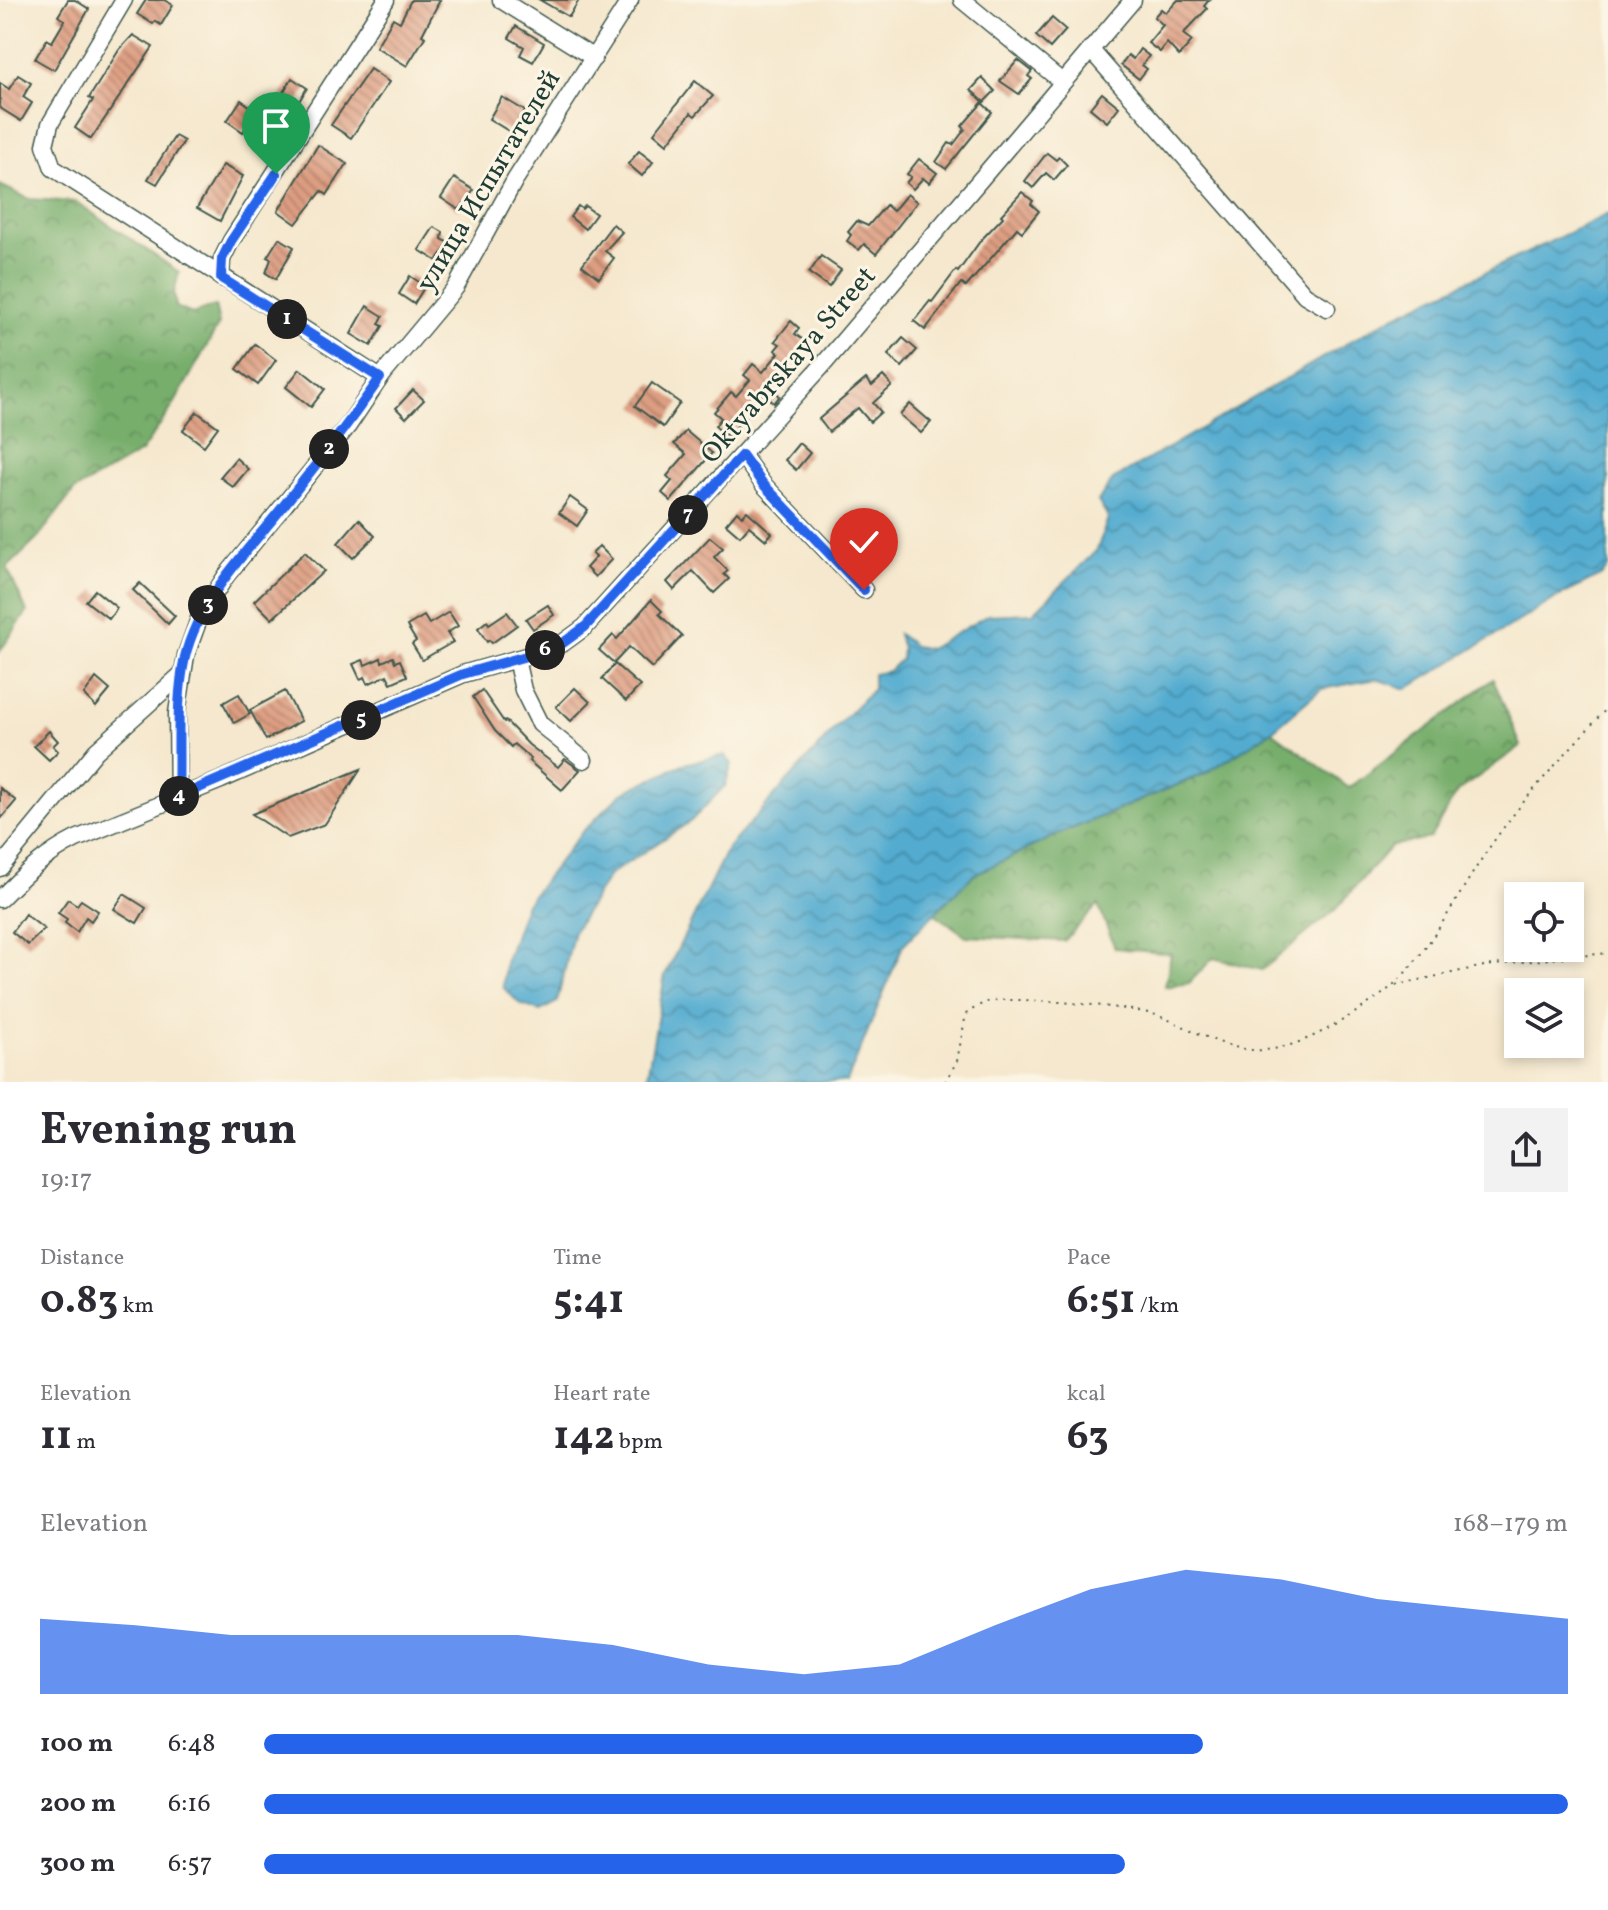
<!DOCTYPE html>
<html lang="en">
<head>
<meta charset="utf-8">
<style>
  body { margin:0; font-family:Vollkorn,serif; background:#f2f2f3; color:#2b2b33; height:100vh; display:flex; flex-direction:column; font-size:30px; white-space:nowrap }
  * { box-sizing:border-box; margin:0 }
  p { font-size:26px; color:#7c7c81 }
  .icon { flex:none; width:44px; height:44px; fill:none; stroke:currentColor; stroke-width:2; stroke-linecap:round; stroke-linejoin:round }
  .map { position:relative; height:1082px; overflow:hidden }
  .side { display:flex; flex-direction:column; background:#fff; flex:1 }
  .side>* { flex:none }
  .tools { position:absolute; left:1504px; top:882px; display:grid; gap:16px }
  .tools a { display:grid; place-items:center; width:80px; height:80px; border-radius:0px; background:#fff; box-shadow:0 4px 12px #0003; font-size:40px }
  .pin { position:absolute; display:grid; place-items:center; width:68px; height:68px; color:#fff; margin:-82px -34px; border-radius:50% 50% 50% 0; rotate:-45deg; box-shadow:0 0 8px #0007 }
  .pin .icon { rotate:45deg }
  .km { position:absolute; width:40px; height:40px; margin:-20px; border-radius:50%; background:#222; color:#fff; font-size:22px; line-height:40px; text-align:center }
  .round { display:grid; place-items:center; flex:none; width:84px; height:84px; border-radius:0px; background:#f2f2f3 }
  .headline { display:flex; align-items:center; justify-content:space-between; height:136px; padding:0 40px }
  h1 { font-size:44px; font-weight:700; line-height:60px }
  .stats { display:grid; grid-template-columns:repeat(3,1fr); gap:12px; height:136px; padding:8px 40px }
  .stats div { display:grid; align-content:center }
  .stats b { font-size:40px; font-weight:700 }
  .stats small { font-size:22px; font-weight:400 }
  .stats p { font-size:22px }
  .chart { height:224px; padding:16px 40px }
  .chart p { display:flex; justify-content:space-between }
  .chart svg { width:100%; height:144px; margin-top:8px; fill:#2563eb; opacity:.7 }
  ul { padding:0 40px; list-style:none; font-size:26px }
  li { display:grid; grid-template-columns:128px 96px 1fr; align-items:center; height:60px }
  li i { height:20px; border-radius:10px; background:#2563eb }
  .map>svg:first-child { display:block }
  .forest { fill:url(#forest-crowns); stroke:#4b7650; stroke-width:2 }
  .water { fill:url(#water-waves); stroke:#387482; stroke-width:2 }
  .building { fill:url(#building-back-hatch) }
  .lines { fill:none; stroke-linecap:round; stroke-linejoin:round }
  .minor-casing { stroke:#3f574b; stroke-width:19 }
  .path { stroke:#3f574b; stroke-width:2; stroke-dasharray:2 6; stroke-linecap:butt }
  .minor { stroke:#fff; stroke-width:16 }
  .route-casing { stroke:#fff; stroke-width:16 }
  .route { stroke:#2563eb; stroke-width:10 }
  .labels { text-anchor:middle; stroke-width:6; stroke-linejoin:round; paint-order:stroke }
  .street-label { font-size:28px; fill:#1f3d34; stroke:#fcf5e5 }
</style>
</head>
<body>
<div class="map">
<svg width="1608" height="1082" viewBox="0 0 1608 1082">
  <defs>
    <pattern id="forest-crowns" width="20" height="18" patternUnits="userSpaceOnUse" patternTransform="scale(2)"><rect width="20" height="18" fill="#77ae6c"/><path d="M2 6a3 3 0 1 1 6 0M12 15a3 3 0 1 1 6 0" fill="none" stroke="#618f5a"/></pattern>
    <pattern id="water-waves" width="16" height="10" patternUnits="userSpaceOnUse" patternTransform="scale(2)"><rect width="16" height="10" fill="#52acd0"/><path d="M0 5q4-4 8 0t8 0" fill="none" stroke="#438daa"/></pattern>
    <pattern id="building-back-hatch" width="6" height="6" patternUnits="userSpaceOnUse" patternTransform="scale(2)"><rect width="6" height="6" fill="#dd9d81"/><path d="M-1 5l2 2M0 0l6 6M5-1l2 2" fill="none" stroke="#b3816a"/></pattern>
  </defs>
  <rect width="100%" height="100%" fill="#fcf5e5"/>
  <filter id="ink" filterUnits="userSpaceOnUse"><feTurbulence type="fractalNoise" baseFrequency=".0125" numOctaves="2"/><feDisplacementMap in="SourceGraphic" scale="16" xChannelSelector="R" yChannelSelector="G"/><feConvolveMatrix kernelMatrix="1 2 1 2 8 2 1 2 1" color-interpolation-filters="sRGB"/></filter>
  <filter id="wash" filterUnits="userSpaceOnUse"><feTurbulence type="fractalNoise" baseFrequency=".006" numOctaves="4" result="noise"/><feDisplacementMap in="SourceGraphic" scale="32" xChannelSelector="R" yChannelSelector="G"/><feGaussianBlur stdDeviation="1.8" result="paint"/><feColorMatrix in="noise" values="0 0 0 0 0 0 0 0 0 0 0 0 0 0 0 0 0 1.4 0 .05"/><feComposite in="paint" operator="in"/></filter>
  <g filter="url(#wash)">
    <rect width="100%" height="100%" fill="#f5e8ce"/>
    <g class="forest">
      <polygon points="0,185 29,199 76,202 179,272 174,293 176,307 192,314 215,306 219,324 173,406 141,452 74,491 36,540 7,568 27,612 0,651"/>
      <polygon points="1493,679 1521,746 1457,792 1430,838 1391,846 1335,910 1262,970 1213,958 1189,983 1165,987 1171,954 1115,948 1098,905 1064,941 966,936 934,913 973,875 1059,834 1206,773 1272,731 1349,788"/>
    </g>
    <g class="water">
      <polygon points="1608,214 1608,568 1602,575 1558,597 1407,689 1376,679 1321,689 1272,731 1206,773 1059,834 973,875 903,945 847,1082 646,1082 665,975 727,849 836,727 873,689 873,674 889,671 901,659 902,649 898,634 914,646 929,649 988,615 1033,613 1097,550 1108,518 1098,501 1113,480 1394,316"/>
      <polygon points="725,755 732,764 725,786 691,821 609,875 574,931 557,1002 540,1011 520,1004 503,987 505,963 525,905 582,832 622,793 683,764"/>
    </g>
    <g id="blocks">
      <g class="building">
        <polygon points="68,0 75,0 89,9 54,70 35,59 47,39 52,42 65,20 58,16"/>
        <polygon points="146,0 164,0 173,5 161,25 155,21 153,24 137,14"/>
        <polygon points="411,0 440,0 422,35 425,37 407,66 376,47 393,18 400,22"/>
        <polygon points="540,0 579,0 569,17"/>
        <polygon points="1178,0 1209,0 1204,6 1207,9 1183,34 1192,41 1179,56 1167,43 1160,52 1148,43 1163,25 1154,17 1161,9 1166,13"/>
        <polygon points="1052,18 1066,30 1050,48 1036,36"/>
        <polygon points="516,26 544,43 533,62 520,55 524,47 509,38"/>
        <polygon points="133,35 153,47 91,139 75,128 93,100 89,98 119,50"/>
        <polygon points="1140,49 1149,56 1142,65 1147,69 1139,79 1121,65 1128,55 1133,59"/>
        <polygon points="1018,60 1032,71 1028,76 1032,79 1019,94 1000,81"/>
        <polygon points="370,69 389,82 351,138 331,125"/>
        <polygon points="18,75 31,83 23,97 32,103 21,121 0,108 0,83 9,89"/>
        <polygon points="292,78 307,88 295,108 279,99"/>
        <polygon points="982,78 995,91 984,102 971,90"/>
        <polygon points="695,81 713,96 695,116 691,113 667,144 654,133"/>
        <polygon points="1102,93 1119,107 1107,122 1090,108"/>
        <polygon points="502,97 525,111 512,133 489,119"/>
        <polygon points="241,100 257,111 243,132 227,121"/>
        <polygon points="982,103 992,112 946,169 936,162 949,143 953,145 965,129 962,126"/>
        <polygon points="175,136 184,141 157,184 148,179"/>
        <polygon points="318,145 347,164 327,195 322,191 296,224 278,211"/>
        <polygon points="639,151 653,162 642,176 628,164"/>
        <polygon points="1047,153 1056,160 1059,157 1067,165 1054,180 1046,173 1033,188 1025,181"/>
        <polygon points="919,159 937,173 929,183 923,178 913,189 906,183 911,177 907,174"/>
        <polygon points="223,165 243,176 220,221 197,208"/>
        <polygon points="454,178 474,190 459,210 441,198"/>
        <polygon points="1022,192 1033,201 1031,204 1039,211 1022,232 1017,228 966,287 961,283 925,330 914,321 930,301 932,302 956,270 958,272 981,240 1003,217 1001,215"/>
        <polygon points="907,194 917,202 876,254 864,244 859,250 847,241 851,235 848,232 857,221 868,226 886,205 893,211"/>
        <polygon points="578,206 582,209 585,206 596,214 585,229 570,217"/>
        <polygon points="613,224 622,232 605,251 614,258 599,278 582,265"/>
        <polygon points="434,227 443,232 442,239 449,243 437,261 419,250"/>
        <polygon points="279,238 294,247 276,279 266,273 271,259 267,257"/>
        <polygon points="821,256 841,270 829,287 809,273"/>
        <polygon points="410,276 425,286 414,304 399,294"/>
        <polygon points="367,306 383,316 379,324 383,326 371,346 351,334"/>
        <polygon points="791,321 799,328 795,334 806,342 770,387 780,396 774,403 764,394 728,437 715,426 721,418 714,412 731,392 736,396 750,380 744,375 753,364 763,372 779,353 775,350 780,344 775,341"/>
        <polygon points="903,338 917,350 902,367 888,355"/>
        <polygon points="255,344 276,360 258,385 237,369"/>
        <polygon points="300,369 325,389 311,407 286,387"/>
        <polygon points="883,376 892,386 873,403 881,412 870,422 858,408 829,432 819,419 866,379 872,386"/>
        <polygon points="652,383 680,403 663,427 635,406"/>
        <polygon points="413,390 424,400 406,418 396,408"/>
        <polygon points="910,404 931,422 921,433 900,415"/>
        <polygon points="197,412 218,427 204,446 183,430"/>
        <polygon points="686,431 712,453 671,501 662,493 672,481 667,476 686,454 674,444"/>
        <polygon points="799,443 810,453 796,470 785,460"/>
        <polygon points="236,458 248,469 233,487 220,477"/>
        <polygon points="570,497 588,510 577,526 559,513"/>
        <polygon points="737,511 742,516 747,511 772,533 766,540 749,526 740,536 726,524"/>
        <polygon points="359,519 375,536 353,558 338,543"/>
        <polygon points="710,537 723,548 714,557 728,571 724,574 729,579 714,593 693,571 674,590 667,582"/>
        <polygon points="599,546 612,559 595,577 586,568 596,557 592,554"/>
        <polygon points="305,552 324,571 272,619 254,601"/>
        <polygon points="140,583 175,616 168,624 133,590"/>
        <polygon points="95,590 117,608 109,619 86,601"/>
        <polygon points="651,600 662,611 659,614 682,636 652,668 629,647 614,663 599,650 613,635 617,639"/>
        <polygon points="548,605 554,615 533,629 526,619"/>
        <polygon points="449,612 458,626 447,633 453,642 422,660 412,644 416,641 407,626 424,616 429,624"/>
        <polygon points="507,612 517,625 492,643 489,640 487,642 478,628 487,621 489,624"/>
        <polygon points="393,657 395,662 400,660 407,676 391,683 387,675 368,684 365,677 360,679 353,664 363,660 365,665 381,658 382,662"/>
        <polygon points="615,664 640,686 626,701 602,679"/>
        <polygon points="96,678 110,690 96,707 84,695"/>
        <polygon points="575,688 590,702 571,721 556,707"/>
        <polygon points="482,690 504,722 506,721 529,745 558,767 565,759 580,770 562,790 529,761 531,759 514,744 511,747 495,731 473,697"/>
        <polygon points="285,691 301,721 266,740 250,710"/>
        <polygon points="239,694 250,714 234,723 223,703"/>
        <polygon points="49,731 58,741 53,746 58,751 49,760 34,746"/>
        <polygon points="361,769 325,824 288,838 252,814"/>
        <polygon points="0,788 16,801 0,820"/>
        <polygon points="124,894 146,908 137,923 114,909"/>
        <polygon points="68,899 77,905 81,900 98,911 91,921 86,917 77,932 65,923 67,919 58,913"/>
        <polygon points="25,914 44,929 28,945 12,932"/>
      </g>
    </g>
  </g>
  <g filter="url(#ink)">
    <use href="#blocks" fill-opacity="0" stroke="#3f574b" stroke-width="2"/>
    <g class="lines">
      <g class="minor-casing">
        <g id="minor">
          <polyline points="124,0 50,124 45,145 53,168 380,378"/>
          <polyline points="501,0 594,58"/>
          <polyline points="962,0 1061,81"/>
          <polyline points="1090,49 1305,295 1327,308"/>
          <polyline points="221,278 222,259 231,241 386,0"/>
          <polyline points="742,455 763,484 864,590"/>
          <polyline points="516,659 523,690 540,724 584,760"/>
          <polyline points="178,797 177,713 186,655 200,616 226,576 348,426 380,378 456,287 515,180 630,0"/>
          <polyline points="0,868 96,751 183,673"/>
          <path d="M 0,899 C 23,875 46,854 76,839 L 221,780 L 463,674 L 544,651 L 563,643 L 585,627 L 822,366 L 1133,0"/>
        </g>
      </g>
      <g class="path">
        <polyline points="1396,985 1484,966 1608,953"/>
        <path d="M 945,1082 L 957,1061 L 966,1014 C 972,1010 980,1004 987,1002 C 1008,995 1132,1007 1156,1015 C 1191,1027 1226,1053 1265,1050 C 1303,1047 1343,1021 1374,1000 C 1423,968 1454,899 1487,851 C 1522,799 1566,753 1608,707"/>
      </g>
      <use href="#minor" class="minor"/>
    </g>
  </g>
  <g class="lines" filter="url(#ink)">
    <g class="route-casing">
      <path id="route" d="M 276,174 L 231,241 L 222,259 L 221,278 L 380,378 C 349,424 315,466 281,509 C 245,554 199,599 185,657 C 175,703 180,750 178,797 L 463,674 L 544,651 L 563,643 L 585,627 L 742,455 L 763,484 L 864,590"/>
    </g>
    <use href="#route" class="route"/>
  </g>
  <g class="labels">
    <g class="street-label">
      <text transform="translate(487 180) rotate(-59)" y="10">улица Испытателей</text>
      <text transform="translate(787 364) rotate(-49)" y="10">Oktyabrskaya Street</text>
    </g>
  </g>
</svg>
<div class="tools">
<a><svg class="icon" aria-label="locate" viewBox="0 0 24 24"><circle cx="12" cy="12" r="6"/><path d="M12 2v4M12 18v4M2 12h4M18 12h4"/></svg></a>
<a><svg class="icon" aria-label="layers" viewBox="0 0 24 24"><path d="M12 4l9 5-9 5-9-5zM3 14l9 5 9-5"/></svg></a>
</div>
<div class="pin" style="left:276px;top:174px;background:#1e9e55"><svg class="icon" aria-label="arrive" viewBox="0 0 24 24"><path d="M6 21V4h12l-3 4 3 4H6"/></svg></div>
<div class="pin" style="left:864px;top:590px;background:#d93025"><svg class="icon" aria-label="check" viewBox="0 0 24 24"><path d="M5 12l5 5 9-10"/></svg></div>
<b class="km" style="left:287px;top:319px">1</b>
<b class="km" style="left:329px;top:449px">2</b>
<b class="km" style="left:208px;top:605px">3</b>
<b class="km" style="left:179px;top:796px">4</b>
<b class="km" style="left:361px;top:720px">5</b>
<b class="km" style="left:545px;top:650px">6</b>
<b class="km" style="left:688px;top:515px">7</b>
</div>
<section class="side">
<div class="headline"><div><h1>Evening run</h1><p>19:17</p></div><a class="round"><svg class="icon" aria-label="share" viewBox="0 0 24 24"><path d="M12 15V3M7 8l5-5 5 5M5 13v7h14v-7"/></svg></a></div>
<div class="stats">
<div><p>Distance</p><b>0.83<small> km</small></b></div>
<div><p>Time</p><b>5:41</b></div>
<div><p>Pace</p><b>6:51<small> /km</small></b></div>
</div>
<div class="stats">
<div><p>Elevation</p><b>11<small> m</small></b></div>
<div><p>Heart rate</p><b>142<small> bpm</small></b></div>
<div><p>kcal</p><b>63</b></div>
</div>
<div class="chart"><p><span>Elevation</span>168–179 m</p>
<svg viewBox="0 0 160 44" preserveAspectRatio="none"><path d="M0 44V21L10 23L20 26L30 26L40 26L50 26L60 29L70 35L80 38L90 35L100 23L110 12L120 6L130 9L140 15L150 18L160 21V44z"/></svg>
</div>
<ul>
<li><b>100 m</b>6:48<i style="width:72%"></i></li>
<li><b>200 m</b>6:16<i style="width:100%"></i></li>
<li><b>300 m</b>6:57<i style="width:66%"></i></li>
</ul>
</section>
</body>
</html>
